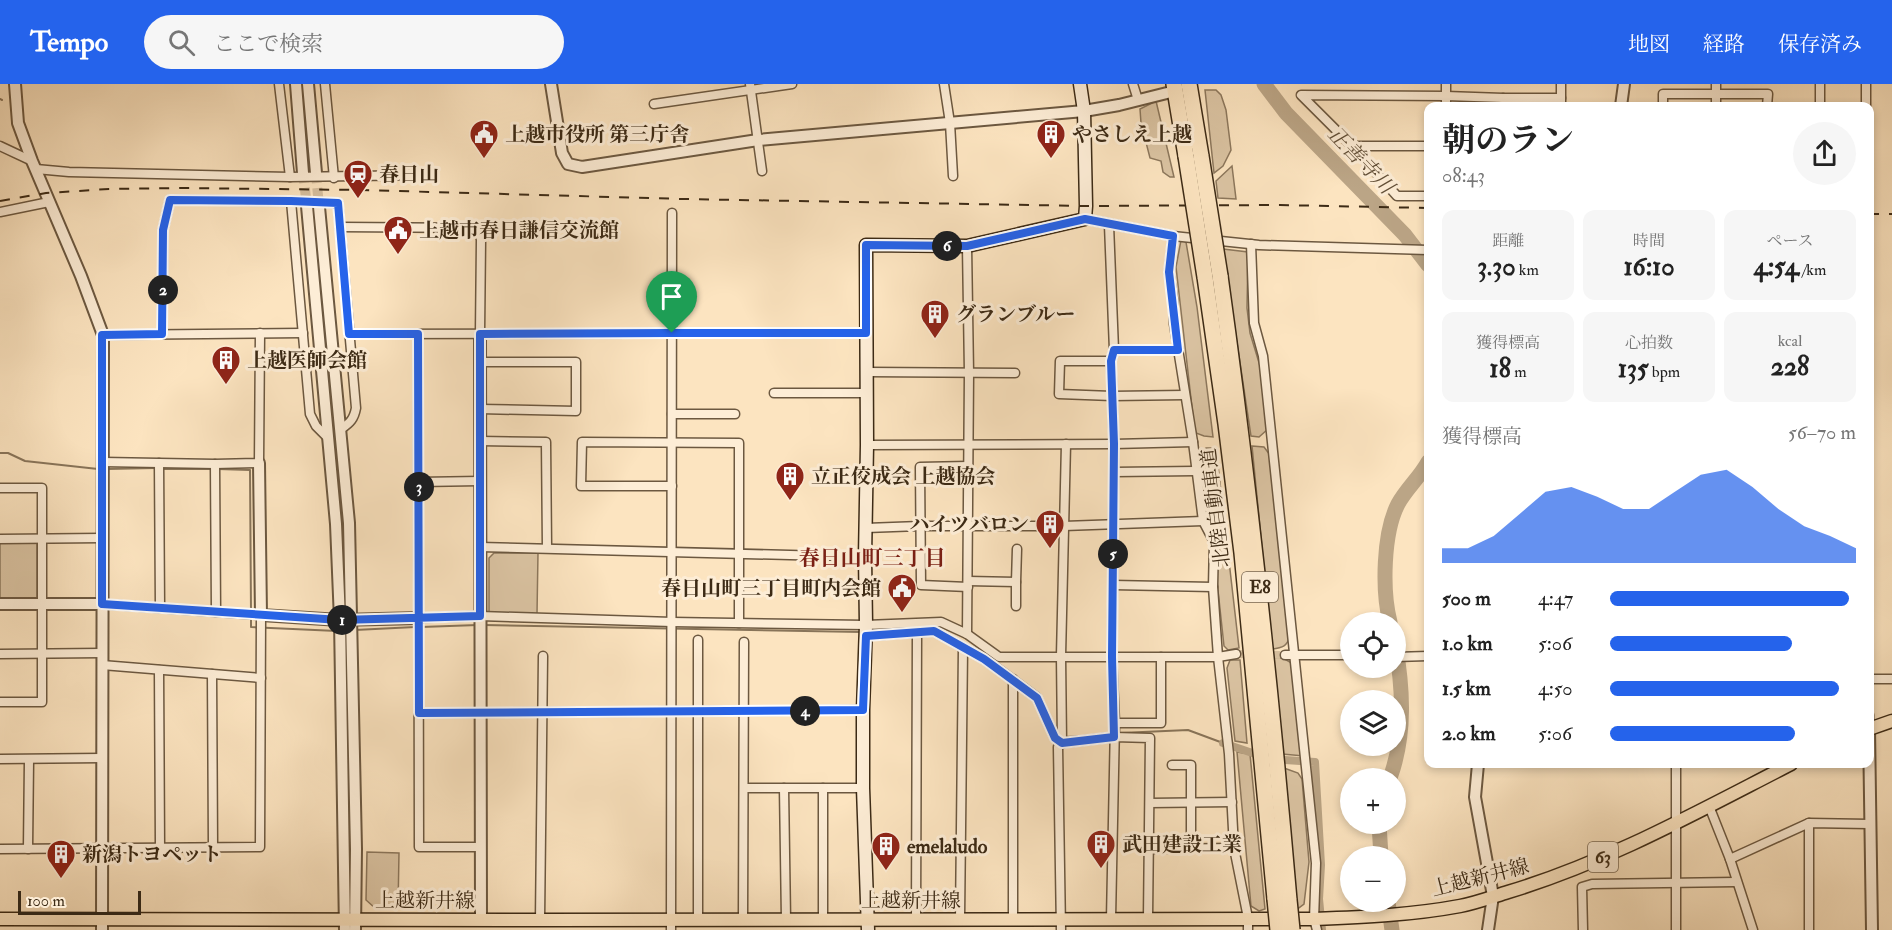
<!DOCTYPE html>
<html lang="ja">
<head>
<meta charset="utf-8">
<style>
  body { margin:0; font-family:"IM FELL Double Pica","Noto Serif JP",serif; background:#f6f6f6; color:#222; height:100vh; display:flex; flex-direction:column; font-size:22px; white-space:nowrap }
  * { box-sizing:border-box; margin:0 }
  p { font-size:20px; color:#767676 }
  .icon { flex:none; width:33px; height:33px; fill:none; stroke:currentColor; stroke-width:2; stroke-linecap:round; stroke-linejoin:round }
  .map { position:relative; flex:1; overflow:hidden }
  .details { position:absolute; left:1424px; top:18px; width:450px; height:666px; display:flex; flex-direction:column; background:#fff; border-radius:12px; box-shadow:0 3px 9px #0003 }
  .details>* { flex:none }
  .tools { position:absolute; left:1340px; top:528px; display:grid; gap:12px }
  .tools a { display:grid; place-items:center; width:66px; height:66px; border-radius:50%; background:#fff; box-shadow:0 3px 9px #0003; font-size:30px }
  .scale { position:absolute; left:18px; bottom:15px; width:123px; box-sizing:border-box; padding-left:6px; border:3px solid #3c2a15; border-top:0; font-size:16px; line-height:21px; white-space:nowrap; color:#3c2a15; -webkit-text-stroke:4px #fdedd6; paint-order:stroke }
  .pin { position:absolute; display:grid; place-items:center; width:51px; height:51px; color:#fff; margin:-62px -26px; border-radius:50% 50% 50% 0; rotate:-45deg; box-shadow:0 0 6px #0007 }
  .pin .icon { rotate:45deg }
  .km { position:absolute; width:30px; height:30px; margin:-15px; border-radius:50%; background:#222; color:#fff; font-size:16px; line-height:30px; text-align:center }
  .round { display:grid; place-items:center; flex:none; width:63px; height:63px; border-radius:32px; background:#f6f6f6 }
  .headline { display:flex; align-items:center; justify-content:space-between; height:102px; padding:0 18px }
  h1 { font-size:33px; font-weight:700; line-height:45px }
  .stats { display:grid; grid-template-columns:repeat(3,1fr); gap:9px; height:102px; padding:6px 18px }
  .stats div { display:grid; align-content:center; border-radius:12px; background:#f6f6f6; text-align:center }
  .stats b { font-size:26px; font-weight:700 }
  .stats small { font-size:16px; font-weight:400 }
  .stats p { font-size:16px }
  .chart { height:168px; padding:12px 18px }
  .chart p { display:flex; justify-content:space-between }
  .chart svg { width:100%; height:108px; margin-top:6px; fill:#2563eb; opacity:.7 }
  ul { padding:0 18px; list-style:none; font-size:20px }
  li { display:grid; grid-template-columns:96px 72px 1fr; align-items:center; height:45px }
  li i { height:15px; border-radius:8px; background:#2563eb }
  header { display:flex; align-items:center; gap:36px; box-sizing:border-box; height:84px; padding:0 30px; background:#2563eb; color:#fff }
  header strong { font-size:28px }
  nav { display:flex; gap:33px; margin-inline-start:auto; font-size:21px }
  .search { width:420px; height:54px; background:#f6f6f6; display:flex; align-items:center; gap:15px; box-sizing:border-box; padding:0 21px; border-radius:33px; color:#767676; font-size:22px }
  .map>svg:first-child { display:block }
  .green { fill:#dbc4a3; stroke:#8c775c; stroke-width:1.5 }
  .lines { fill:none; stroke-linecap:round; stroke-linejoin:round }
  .stream { stroke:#887459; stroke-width:2 }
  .canal { stroke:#bba586; stroke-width:8 }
  .river { stroke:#bba586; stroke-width:15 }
  .minor-tunnel { stroke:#d6bf9e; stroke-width:8; stroke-dasharray:8 4; stroke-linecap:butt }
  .tertiary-tunnel { stroke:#d6bf9e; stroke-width:10; stroke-dasharray:10 5; stroke-linecap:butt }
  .minor-casing { stroke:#6c5840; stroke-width:11 }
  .tertiary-casing { stroke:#6c5840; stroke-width:14 }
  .secondary-casing { stroke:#3c2a15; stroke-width:15 }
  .primary-casing { stroke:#3c2a15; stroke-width:15 }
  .motorway-casing { stroke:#3c2a15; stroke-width:18 }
  .minor { stroke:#fdedd6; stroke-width:8 }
  .tertiary { stroke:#fdedd6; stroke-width:10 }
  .secondary { stroke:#fdedd6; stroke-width:12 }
  .primary { stroke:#fce4c0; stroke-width:12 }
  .motorway { stroke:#fce4c0; stroke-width:15 }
  .rail { stroke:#3c2a15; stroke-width:2; stroke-dasharray:10 10; stroke-linecap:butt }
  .motorway-bridge-casing { stroke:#3c2a15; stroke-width:18; stroke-linecap:butt }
  .motorway-bridge { stroke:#fce4c0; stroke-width:15 }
  .route-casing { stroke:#fff; stroke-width:12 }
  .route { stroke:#2563eb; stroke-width:8 }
  .labels { text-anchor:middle; stroke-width:6; stroke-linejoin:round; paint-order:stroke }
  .shield { fill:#fdedd6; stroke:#76644f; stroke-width:1.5 }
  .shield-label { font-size:18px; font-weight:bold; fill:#3c2a15 }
  .poi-label { font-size:20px; font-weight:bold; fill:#3c2a15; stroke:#fdedd6; text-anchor:start }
  .street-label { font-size:20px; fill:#3c2a15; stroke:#fdedd6 }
  .water-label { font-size:21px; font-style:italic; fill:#624f37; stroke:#fdedd6 }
  .neighbourhood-label { font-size:21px; font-weight:bold; fill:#7a1f14; stroke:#fdedd6 }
</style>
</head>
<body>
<header>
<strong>Tempo</strong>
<div class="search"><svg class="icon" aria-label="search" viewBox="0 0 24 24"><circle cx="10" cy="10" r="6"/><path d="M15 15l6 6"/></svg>ここで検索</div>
<nav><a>地図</a><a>経路</a><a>保存済み</a></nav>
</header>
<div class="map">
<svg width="1892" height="846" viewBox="0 0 1892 846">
  <rect width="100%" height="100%" fill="#fce4c0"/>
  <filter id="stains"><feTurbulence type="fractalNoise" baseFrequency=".00333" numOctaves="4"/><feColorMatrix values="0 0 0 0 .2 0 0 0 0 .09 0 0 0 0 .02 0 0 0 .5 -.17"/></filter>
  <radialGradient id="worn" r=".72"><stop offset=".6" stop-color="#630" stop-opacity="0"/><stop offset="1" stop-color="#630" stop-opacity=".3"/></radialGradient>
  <g class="green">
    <polygon points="1205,6 1216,6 1221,11 1226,26 1231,66 1223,82 1214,89"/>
    <polygon points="1156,17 1174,93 1170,93 1163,88 1161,77 1150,74 1141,39 1140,25"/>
    <polygon points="1232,82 1236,115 1218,114 1216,97"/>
    <polygon points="1181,156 1186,158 1197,223 1213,353 1204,352 1196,349 1194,341 1176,183"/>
    <polygon points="1223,165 1248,168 1247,224 1250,249 1260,282 1268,345 1259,353 1251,352"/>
    <path d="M 1252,362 L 1264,363 L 1270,371 L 1290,552 C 1287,562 1283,564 1272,565 Z"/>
    <polygon points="1206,364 1216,364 1239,564 1228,566 1224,562 1217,497 1218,457 1209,432 1202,374"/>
    <rect x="0" y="459" width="37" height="58"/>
    <polygon points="494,469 538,469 537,530 489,530 489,474"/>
    <polygon points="1273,574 1283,574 1295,581 1304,672 1282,670"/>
    <polygon points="1230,576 1240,576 1247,659 1235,657 1227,584"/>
    <polygon points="1237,668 1250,670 1265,825 1259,827 1251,822"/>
    <polygon points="1284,684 1298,689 1302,695 1309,778 1304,820 1296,826"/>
    <polygon points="367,768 399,769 398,824 375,824 366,816"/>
  </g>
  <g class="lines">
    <g class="stream">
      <polyline points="0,15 2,16"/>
      <polyline points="0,369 8,369 25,377 98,385"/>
      <polyline points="107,385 155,384"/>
      <polyline points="161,385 212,385"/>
      <polyline points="218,385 250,386 251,528"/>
      <polyline points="251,534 251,543 337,547"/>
      <polyline points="484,541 862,548"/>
      <polyline points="421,543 478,541"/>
      <polyline points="355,546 415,543"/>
      <polyline points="871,547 913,544"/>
      <polyline points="960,557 987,571 1040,610 1042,616"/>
      <polyline points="1120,649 1188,646 1223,659"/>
      <polyline points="1063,653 1090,652"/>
    </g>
    <polyline class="canal" points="1223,659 1270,675 1315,678 1321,781 1319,815 1322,846"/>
    <g class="river">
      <polyline points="1264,0 1286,29 1405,151 1428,181"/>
      <path d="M 1390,538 C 1382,507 1383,449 1398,420 C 1406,405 1420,393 1428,378"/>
      <path d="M 1390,694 C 1406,650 1403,604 1395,558"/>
      <polyline points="1379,740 1381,772"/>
      <polyline points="1388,818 1392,846"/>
    </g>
    <polyline class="minor-tunnel" points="1236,570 1285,571"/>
    <g class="tertiary-tunnel">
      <polyline points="303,89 307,122"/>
      <polyline points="316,89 319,123"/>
    </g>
    <g class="minor-casing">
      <g id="minor">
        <polyline points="279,0 290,93"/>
        <polyline points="325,0 334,94"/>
        <polyline points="750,0 762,87"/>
        <polyline points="944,0 950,39 953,92"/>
        <polyline points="1133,0 1138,16"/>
        <polyline points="1503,14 1561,14"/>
        <polyline points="654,20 792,0"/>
        <polyline points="1446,22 1446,0"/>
        <polyline points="1561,22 1561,0"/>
        <polyline points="1663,22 1663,10 1768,10 1767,22"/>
        <polyline points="1716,22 1716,0"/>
        <polyline points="1820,22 1820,0"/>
        <polyline points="1866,22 1866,0"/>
        <polyline points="0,62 32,77"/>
        <polyline points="1352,62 1301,11 1446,12 1503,14 1503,22"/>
        <polyline points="1428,62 1352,62 1397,112 1428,112"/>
        <polyline points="36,85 69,88 290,93 424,91"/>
        <polyline points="291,117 310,330 316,342 328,354"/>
        <polyline points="0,128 49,118"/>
        <polyline points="1085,135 1173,152 1259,161 1428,166"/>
        <polyline points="1109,141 1114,266 1111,277 1114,360 1112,573 1115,639 1111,835"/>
        <polyline points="340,143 479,144 481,156 480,250"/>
        <polyline points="1173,152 1169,188 1173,215 1174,240 1193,358 1203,437 1214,458 1213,503 1218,573 1229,670 1234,764 1248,834 1248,846"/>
        <polyline points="1251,160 1254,239 1263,272 1316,779 1314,835 1317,846"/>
        <path d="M 162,250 L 163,146 L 170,116 L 291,117 L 338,119 L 356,324 C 354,335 350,339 341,345"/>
        <polyline points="349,250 866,249"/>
        <polyline points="418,250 419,763 481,763"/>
        <polyline points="103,251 303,249"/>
        <polyline points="1114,266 1178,266"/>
        <polyline points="1111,277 1060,277 1059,310 1112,312 1185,311"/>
        <polyline points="867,288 1015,289"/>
        <polyline points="774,309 866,309"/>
        <polyline points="480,325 576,327 576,278 480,278"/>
        <polyline points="672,330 735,330"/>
        <polyline points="480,357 546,358 547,464"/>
        <polyline points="867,361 1114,360 1193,358"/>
        <polyline points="103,378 215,380 259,379 260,249"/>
        <polyline points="159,379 160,524"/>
        <polyline points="215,380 216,528"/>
        <polyline points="968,382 920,383 921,501 968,503"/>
        <polyline points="1114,388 1195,387"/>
        <polyline points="419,398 480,397"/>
        <polyline points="672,402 581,402 582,358 739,359 739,539"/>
        <polyline points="0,404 42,404 42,618 0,618"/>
        <polyline points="866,444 920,442 1064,442 1203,437"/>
        <polyline points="0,455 102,454"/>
        <polyline points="480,463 865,473"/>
        <polyline points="968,497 1016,498 1017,465"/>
        <polyline points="1113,501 1213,503"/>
        <polyline points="1016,522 1016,498"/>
        <polyline points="419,534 480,532 672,538 866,541 941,538 967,550 999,573 1218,573 1236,570"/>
        <polyline points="967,550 969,289 967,162"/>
        <polyline points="866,552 934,547 984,575 1037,614 1055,654 1062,659 1114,653 1150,654 1148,834"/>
        <polyline points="698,556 698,836"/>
        <polyline points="0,570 102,569"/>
        <polyline points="1285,571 1350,571"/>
        <polyline points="1395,573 1428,572"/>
        <polyline points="102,581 261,594"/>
        <polyline points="159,586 160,764"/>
        <polyline points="212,590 213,763"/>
        <polyline points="1013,595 1013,835"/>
        <polyline points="1869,595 1892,595"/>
        <polyline points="419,629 863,626"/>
        <polyline points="1869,631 1869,645"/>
        <polyline points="1115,639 1161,639 1161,573"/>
        <polyline points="0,675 102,674"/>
        <polyline points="1676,680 1676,846"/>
        <polyline points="1172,681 1191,681 1191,764"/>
        <polyline points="744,704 863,704"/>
        <polyline points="784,704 786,836"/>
        <polyline points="823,704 823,836"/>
        <polyline points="1150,719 1232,718"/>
        <polyline points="1709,722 1730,775 1753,846"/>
        <polyline points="1809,739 1809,846"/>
        <polyline points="0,765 260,763 261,531 102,520"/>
        <polyline points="28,765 29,676"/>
        <polyline points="1150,765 1234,764"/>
        <polyline points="1730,775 1809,739 1869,740"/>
        <polyline points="743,835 744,558"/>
        <polyline points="916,835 917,549"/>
        <polyline points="960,835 963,564"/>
        <polyline points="540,836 543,572"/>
        <polyline points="671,846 672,129"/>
        <polyline points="1061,846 1058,663 1062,659 1061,572 1066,360"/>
        <polyline points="1583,846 1582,803 1592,800 1736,798"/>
      </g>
    </g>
    <g class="tertiary-casing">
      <g id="tertiary">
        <polyline points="15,0 18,39 32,77 81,192 103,251 102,846"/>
        <polyline points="296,0 303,89"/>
        <polyline points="308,0 316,89"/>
        <polyline points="551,0 562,69 568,80 582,83 758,56 1084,27 1119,21 1167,9"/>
        <polyline points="1621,22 1624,0"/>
        <polyline points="307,122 336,440 340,536 345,846"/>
        <polyline points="319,123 349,439 356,765 355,846"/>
        <polyline points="480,250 481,836"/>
        <polyline points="259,379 261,531 340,536 419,534"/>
        <polyline points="0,520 102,520"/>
        <polyline points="1869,645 1872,846"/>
        <polyline points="1478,680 1475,713 1493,812 1488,846"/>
      </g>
    </g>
    <g class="secondary-casing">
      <polyline id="secondary" points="868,846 863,704 863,626 866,541 865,473 867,361 866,161 967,162 1085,135 1086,122 1084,27 1080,0"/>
    </g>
    <g class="primary-casing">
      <g id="primary">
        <polyline points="1869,645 1892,637"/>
        <path d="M 0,835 L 540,836 L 1314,835 C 1363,833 1412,831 1460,822 C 1476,819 1492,813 1508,808 C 1608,778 1699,727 1791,680"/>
      </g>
    </g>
    <g class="motorway-casing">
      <g id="motorway">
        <polyline points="1174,0 1186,72"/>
        <polyline points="1189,0 1201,72"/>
        <path d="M 1220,192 C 1249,400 1271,607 1289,816"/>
        <polyline points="1205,193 1226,340 1242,469 1275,815"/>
      </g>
    </g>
    <use href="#minor" class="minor"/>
    <use href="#tertiary" class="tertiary"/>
    <use href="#secondary" class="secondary"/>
    <use href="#primary" class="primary"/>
    <use href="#motorway" class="motorway"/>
    <g class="rail">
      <polyline points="0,117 46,109 109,105 180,104 361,106 683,115 1086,122 1280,121 1428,124"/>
      <polyline points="1869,130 1892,130"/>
    </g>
    <g class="motorway-bridge-casing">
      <g id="motorway-bridge">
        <polyline points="1186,72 1205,193"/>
        <polyline points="1201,72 1220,192"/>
        <polyline points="1275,815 1278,846"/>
        <polyline points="1289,816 1292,846"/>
      </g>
    </g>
    <use href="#motorway-bridge" class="motorway-bridge"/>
  </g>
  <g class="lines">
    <g class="route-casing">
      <path id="route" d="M 672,249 L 480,250 L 480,532 L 340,536 L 102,520 L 102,251 L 162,250 L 163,146 L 170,116 L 291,117 L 338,119 L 349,250 L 418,250 C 418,376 419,503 419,629 L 863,626 L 866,552 L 934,547 L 984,575 L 1037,614 L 1055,654 L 1062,659 L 1114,653 L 1112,573 L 1114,360 L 1111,277 L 1114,266 L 1178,266 L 1169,188 L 1173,152 L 1085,135 L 967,162 L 866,161 L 866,249 L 672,249"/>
    </g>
    <use href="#route" class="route"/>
  </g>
  <defs>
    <g id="civic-pin" transform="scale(1.5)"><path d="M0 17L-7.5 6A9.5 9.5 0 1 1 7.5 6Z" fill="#8f2418" stroke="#fdedd6"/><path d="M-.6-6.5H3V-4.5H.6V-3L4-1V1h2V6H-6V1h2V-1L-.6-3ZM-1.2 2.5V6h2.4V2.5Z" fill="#fff"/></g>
    <g id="building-pin" transform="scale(1.5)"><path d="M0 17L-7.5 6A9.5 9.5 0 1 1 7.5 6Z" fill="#8f2418" stroke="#fdedd6"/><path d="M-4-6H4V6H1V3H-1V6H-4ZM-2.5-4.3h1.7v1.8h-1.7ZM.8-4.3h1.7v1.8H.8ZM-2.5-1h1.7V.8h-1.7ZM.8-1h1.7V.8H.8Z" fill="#fff"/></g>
    <g id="station-pin" transform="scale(1.5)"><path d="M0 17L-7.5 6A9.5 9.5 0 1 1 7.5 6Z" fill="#8f2418" stroke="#fdedd6"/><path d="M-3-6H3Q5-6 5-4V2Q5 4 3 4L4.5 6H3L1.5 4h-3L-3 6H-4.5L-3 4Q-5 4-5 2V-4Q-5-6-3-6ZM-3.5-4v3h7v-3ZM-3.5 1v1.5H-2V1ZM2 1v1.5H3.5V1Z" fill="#fff"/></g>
  </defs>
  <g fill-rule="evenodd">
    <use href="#civic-pin" x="484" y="50"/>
    <use href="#building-pin" x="1051" y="50"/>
    <use href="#station-pin" x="358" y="90"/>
    <use href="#civic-pin" x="398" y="146"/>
    <use href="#building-pin" x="935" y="230"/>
    <use href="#building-pin" x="226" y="276"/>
    <use href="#building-pin" x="790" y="392"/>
    <use href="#building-pin" x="1050" y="440"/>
    <use href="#civic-pin" x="902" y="504"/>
    <use href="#building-pin" x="1101" y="760"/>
    <use href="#building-pin" x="886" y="762"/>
    <use href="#building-pin" x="61" y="770"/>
  </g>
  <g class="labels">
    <g class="shield">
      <rect x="1242" y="488" width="36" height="30" rx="4.5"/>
      <rect x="1588" y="758" width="30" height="30" rx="4.5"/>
    </g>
    <g class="shield-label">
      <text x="1260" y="509">E8</text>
      <text x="1603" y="779">63</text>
    </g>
    <g class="poi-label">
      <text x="505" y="57">上越市役所 第三庁舎</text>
      <text x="1072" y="57">やさしえ上越</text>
      <text x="379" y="97">春日山</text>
      <text x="419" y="153">上越市春日謙信交流館</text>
      <text x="956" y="237">グランブルー</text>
      <text x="247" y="283">上越医師会館</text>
      <text x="811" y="399">立正佼成会 上越協会</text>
      <text x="1029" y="447" text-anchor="end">ハイツバロン</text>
      <text x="881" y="511" text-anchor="end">春日山町三丁目町内会館</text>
      <text x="1122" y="767">武田建設工業</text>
      <text x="907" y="769">emelaludo</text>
      <text x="82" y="777">新潟トヨペット</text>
    </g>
    <g class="street-label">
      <text transform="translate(1215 424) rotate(-97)" y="7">北陸自動車道</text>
      <text transform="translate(1480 793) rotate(-14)" y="7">上越新井線</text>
      <text x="425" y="823">上越新井線</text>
      <text x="911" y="823">上越新井線</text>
    </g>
    <g class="water-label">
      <text transform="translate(1361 76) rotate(46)" y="7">正善寺川</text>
    </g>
    <g class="neighbourhood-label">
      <text x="872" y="481">春日山町三丁目</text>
    </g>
  </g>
  <rect width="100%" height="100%" filter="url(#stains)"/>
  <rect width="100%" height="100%" fill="url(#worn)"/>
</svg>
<div class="tools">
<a><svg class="icon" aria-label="locate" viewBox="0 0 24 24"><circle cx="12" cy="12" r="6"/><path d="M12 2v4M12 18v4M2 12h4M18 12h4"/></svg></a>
<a><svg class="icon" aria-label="layers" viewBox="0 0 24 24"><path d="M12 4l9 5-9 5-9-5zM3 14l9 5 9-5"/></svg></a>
<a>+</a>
<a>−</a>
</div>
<div class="scale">100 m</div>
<div class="pin" style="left:672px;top:249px;background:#1e9e55"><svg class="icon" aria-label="arrive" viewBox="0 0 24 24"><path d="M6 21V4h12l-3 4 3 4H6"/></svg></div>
<b class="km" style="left:342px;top:536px">1</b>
<b class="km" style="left:163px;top:206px">2</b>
<b class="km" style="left:419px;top:403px">3</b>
<b class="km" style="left:805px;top:627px">4</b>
<b class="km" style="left:1113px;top:470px">5</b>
<b class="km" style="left:947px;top:162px">6</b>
<section class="details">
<div class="headline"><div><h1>朝のラン</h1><p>08:43</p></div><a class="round"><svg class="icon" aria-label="share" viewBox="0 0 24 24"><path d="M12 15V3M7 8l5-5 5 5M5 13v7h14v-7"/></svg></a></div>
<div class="stats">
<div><p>距離</p><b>3.30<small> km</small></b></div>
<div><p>時間</p><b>16:10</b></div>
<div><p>ペース</p><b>4:54<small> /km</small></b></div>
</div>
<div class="stats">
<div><p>獲得標高</p><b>18<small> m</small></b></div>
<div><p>心拍数</p><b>135<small> bpm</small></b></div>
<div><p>kcal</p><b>228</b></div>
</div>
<div class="chart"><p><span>獲得標高</span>56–70 m</p>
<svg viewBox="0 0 160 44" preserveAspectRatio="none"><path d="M0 44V38L10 38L20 33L30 24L40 15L50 13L60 17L70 22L80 22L90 15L100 8L110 6L120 13L130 22L140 29L150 33L160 38V44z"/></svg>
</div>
<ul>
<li><b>500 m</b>4:47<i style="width:97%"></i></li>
<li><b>1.0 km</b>5:06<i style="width:74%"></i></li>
<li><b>1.5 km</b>4:50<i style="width:93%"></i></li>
<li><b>2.0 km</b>5:06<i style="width:75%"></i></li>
</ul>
</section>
</div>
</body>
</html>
